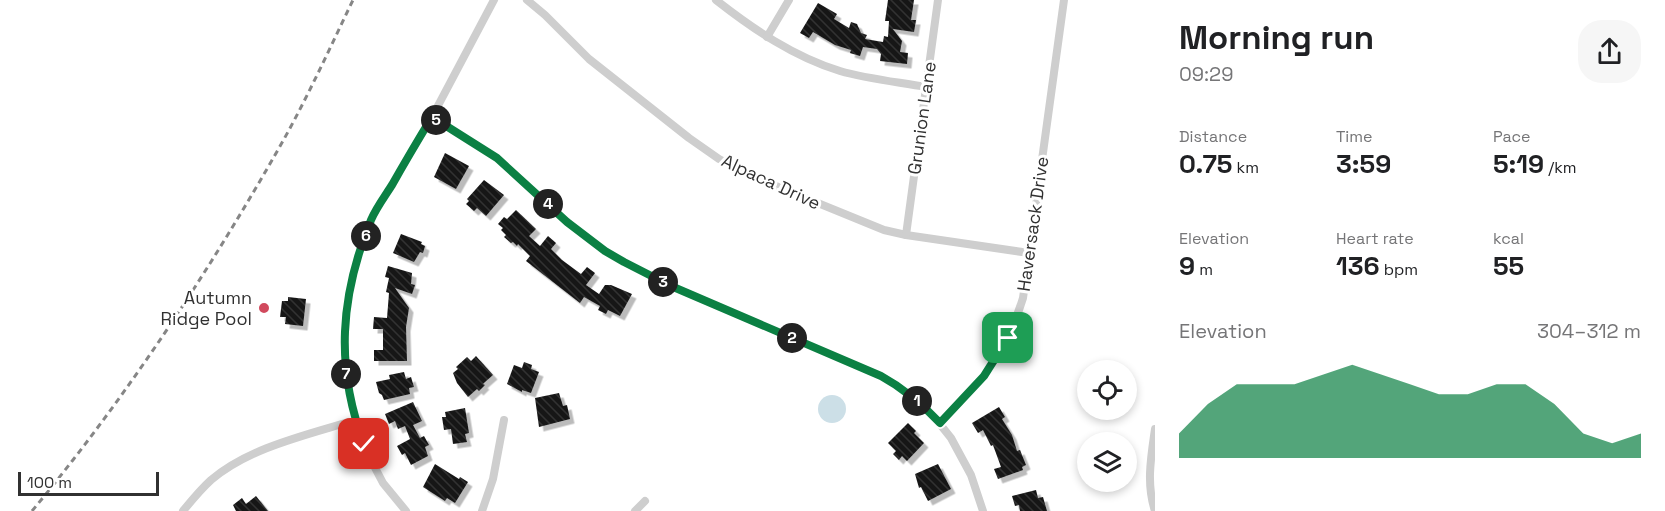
<!DOCTYPE html>
<html lang="en">
<head>
<meta charset="utf-8">
<style>
  body { margin:0; font-family:"Space Grotesk",sans-serif; background:#f6f6f6; color:#202124; height:100vh; display:flex; flex-direction:column; font-size:22px; white-space:nowrap }
  * { box-sizing:border-box; margin:0 }
  p { font-size:20px; color:#757577 }
  .icon { flex:none; width:33px; height:33px; fill:none; stroke:currentColor; stroke-width:2; stroke-linecap:round; stroke-linejoin:round }
  .map { position:relative; flex:1; overflow:hidden }
  .details { display:flex; flex-direction:column; background:#fff; width:510px }
  .details>* { flex:none }
  .tools { position:absolute; left:1077px; top:360px; display:grid; gap:12px }
  .tools a { display:grid; place-items:center; width:60px; height:60px; border-radius:50%; background:#fff; box-shadow:0 3px 9px #0003; font-size:30px }
  .scale { position:absolute; left:18px; bottom:15px; width:141px; box-sizing:border-box; padding-left:6px; border:3px solid #313131; border-top:0; font-size:16px; line-height:21px; white-space:nowrap; color:#313131; -webkit-text-stroke:4px #fff; paint-order:stroke }
  .pin { position:absolute; display:grid; place-items:center; width:51px; height:51px; color:#fff; margin:-26px; border-radius:12px; box-shadow:0 3px 9px #0006 }
  .km { position:absolute; width:30px; height:30px; margin:-15px; border-radius:50%; background:#222; color:#fff; font-size:16px; line-height:30px; text-align:center }
  .round { display:grid; place-items:center; flex:none; width:63px; height:63px; border-radius:24px; background:#f6f6f6 }
  .overview { display:flex; align-items:center; justify-content:space-between; height:102px; padding:0 24px }
  h1 { font-size:33px; font-weight:600; line-height:45px }
  .figures { display:grid; grid-template-columns:repeat(3,1fr); gap:9px; height:102px; padding:6px 24px }
  .figures div { display:grid; align-content:center }
  .figures b { font-size:26px; font-weight:600 }
  .figures small { font-size:16px; font-weight:400 }
  .figures p { font-size:16px }
  .chart { height:168px; padding:12px 24px }
  .chart p { display:flex; justify-content:space-between }
  .chart svg { width:100%; height:108px; margin-top:6px; fill:#0b8043; opacity:.7 }
  main { display:flex; flex:1; min-height:0 }
  .map>svg:first-child { display:block }
  .water { fill:#ccdfe7 }
  .building { fill:url(#building-back-hatch); filter:url(#shadow) }
  .lines { fill:none; stroke-linecap:round; stroke-linejoin:round }
  .minor { stroke:#cecece; stroke-width:8 }
  .rail { stroke:#868686; stroke-width:3; stroke-dasharray:6 4.5; stroke-linecap:butt }
  .route-casing { stroke:#fff; stroke-width:12 }
  .route { stroke:#0b8043; stroke-width:8 }
  .poi-dot { fill:#d1495d; stroke:#fff; stroke-width:2 }
  .labels { text-anchor:middle; stroke-width:6; stroke-linejoin:round; paint-order:stroke }
  .street-label { font-size:18px; fill:#313131; stroke:#fff }
  .poi-label { font-size:18px; fill:#313131; stroke:#fff; text-anchor:end }
</style>
</head>
<body>
<main>
<div class="map">
<svg width="1155" height="511" viewBox="0 0 1155 511">
  <defs>
    <pattern id="building-back-hatch" width="6" height="6" patternUnits="userSpaceOnUse" patternTransform="scale(1.5)"><rect width="6" height="6" fill="#181818"/><path d="M-1 5l2 2M0 0l6 6M5-1l2 2" fill="none" stroke="#313131"/></pattern>
    <filter id="shadow"><feDropShadow dx="4.5" dy="4.5" stdDeviation="0" flood-color="#0004"/></filter>
  </defs>
  <rect width="100%" height="100%" fill="#fff"/>
  <circle class="water" cx="832" cy="409" r="14"/>
  <g class="building">
    <polygon points="888,0 914,0 911,20 916,20 914,32 893,29 902,41 900,52 908,53 907,64 880,61 881,54 877,49 863,47 860,56 850,53 851,50 835,45 813,32 809,38 800,33 818,3 837,14 834,19 849,28 851,22 857,24 861,33 867,35 865,39 883,42 884,36 888,37 889,21 885,21"/>
    <polygon points="445,153 469,166 456,189 434,177"/>
    <polygon points="484,180 504,195 486,216 477,208 474,211 466,204 469,201 467,199"/>
    <polygon points="516,210 536,229 529,236 540,246 548,236 556,243 551,249 562,260 581,274 587,267 595,273 586,285 599,294 605,285 611,285 632,294 620,316 608,310 606,314 598,310 600,306 584,297 580,303 526,261 530,256 518,244 517,246 513,242 511,243 504,237 506,235 501,230 503,228 498,224 504,217 507,219"/>
    <polygon points="401,234 422,242 421,244 425,246 423,253 420,252 414,262 393,253"/>
    <polygon points="388,266 412,273 411,284 415,285 412,294 395,288 409,308 406,327 407,361 374,361 374,350 383,350 383,329 373,329 374,317 387,318 389,293 386,292 389,278 385,277"/>
    <polygon points="288,297 306,299 303,326 285,324 286,317 280,317 282,301 288,301"/>
    <polygon points="476,356 493,375 485,382 483,384 485,385 479,391 477,389 468,397 457,383 453,373 458,369 456,367 467,357 471,361"/>
    <polygon points="524,362 532,365 531,369 539,372 531,393 522,390 522,392 507,384 514,365 522,368"/>
    <polygon points="404,372 406,379 411,377 414,387 409,388 410,394 384,400 382,395 379,393 376,382 390,379 389,375"/>
    <polygon points="559,393 563,406 567,405 570,419 539,427 535,398"/>
    <polygon points="413,402 422,421 413,425 420,438 424,436 429,445 425,447 428,456 411,465 405,453 402,455 397,446 410,439 405,426 398,429 395,421 389,424 385,414"/>
    <polygon points="999,407 1005,417 1002,419 1012,435 1017,451 1020,450 1026,465 1022,467 1023,470 998,479 994,469 1001,467 993,445 991,446 983,430 978,433 972,423"/>
    <polygon points="465,408 469,433 465,434 467,442 453,444 451,429 444,430 442,417 446,417 445,412"/>
    <polygon points="908,423 916,431 914,433 924,443 907,461 902,456 899,460 893,454 896,451 888,443"/>
    <polygon points="435,464 459,479 460,477 468,482 455,503 447,498 445,501 423,487"/>
    <polygon points="938,464 951,489 928,501 921,487 919,488 915,474"/>
    <polygon points="1036,490 1038,498 1043,497 1047,511 1020,511 1019,505 1015,506 1012,496"/>
    <polygon points="256,496 268,511 236,511 233,505 242,498 246,504"/>
  </g>
  <g class="lines">
    <g class="minor">
      <polyline points="527,0 545,15 589,59 689,138 719,159 754,177 884,230 906,235 1029,253"/>
      <path d="M 716,0 C 753,29 794,57 840,71 C 867,79 898,82 926,87"/>
      <polyline points="767,37 789,0"/>
      <polyline points="432,117 497,158 567,222 605,251 624,262 671,286 896,384 931,413 951,438 971,475 983,511"/>
      <polyline points="906,235 938,0"/>
      <path d="M 940,423 C 981,382 1006,354 1023,298 L 1064,0"/>
      <path d="M 1155,429 C 1151,457 1146,484 1155,511"/>
      <path d="M 183,511 C 192,500 200,490 211,480 C 250,447 307,435 355,420"/>
      <polyline points="406,511 383,483 372,462 355,420 345,369 346,309 352,280 371,219 432,117 494,0"/>
      <polyline points="482,511 493,479 504,420"/>
      <polyline points="635,511 645,501"/>
    </g>
    <path class="rail" d="M 32,511 C 124,400 204,279 275,155 C 304,105 328,52 353,0"/>
  </g>
  <g class="lines">
    <g class="route-casing">
      <path id="route" d="M 364,444 C 335,367 340,296 371,220 C 376,208 385,196 392,185 C 405,162 418,140 432,117 L 497,158 L 567,222 L 605,251 L 624,262 L 671,286 L 881,376 C 903,388 922,404 940,423 L 984,376 L 1008,338"/>
    </g>
    <use href="#route" class="route"/>
  </g>
  <circle class="poi-dot" cx="264" cy="308" r="6"/>
  <g class="labels">
    <g class="street-label">
      <text transform="translate(922 118) rotate(-82)" y="6">Grunion Lane</text>
      <text transform="translate(771 182) rotate(25)" y="6">Alpaca Drive</text>
      <text transform="translate(1033 224) rotate(-82)" y="6">Haversack Drive</text>
    </g>
    <g class="poi-label">
      <text x="252" y="304">Autumn<tspan x="252" dy="21">Ridge Pool</tspan></text>
    </g>
  </g>
</svg>
<div class="tools">
<a><svg class="icon" aria-label="locate" viewBox="0 0 24 24"><circle cx="12" cy="12" r="6"/><path d="M12 2v4M12 18v4M2 12h4M18 12h4"/></svg></a>
<a><svg class="icon" aria-label="layers" viewBox="0 0 24 24"><path d="M12 4l9 5-9 5-9-5zM3 14l9 5 9-5"/></svg></a>
</div>
<div class="scale">100 m</div>
<div class="pin" style="left:1008px;top:338px;background:#1e9e55"><svg class="icon" aria-label="arrive" viewBox="0 0 24 24"><path d="M6 21V4h12l-3 4 3 4H6"/></svg></div>
<div class="pin" style="left:364px;top:444px;background:#d93025"><svg class="icon" aria-label="check" viewBox="0 0 24 24"><path d="M5 12l5 5 9-10"/></svg></div>
<b class="km" style="left:917px;top:401px">1</b>
<b class="km" style="left:792px;top:338px">2</b>
<b class="km" style="left:663px;top:282px">3</b>
<b class="km" style="left:548px;top:204px">4</b>
<b class="km" style="left:436px;top:120px">5</b>
<b class="km" style="left:366px;top:236px">6</b>
<b class="km" style="left:346px;top:374px">7</b>
</div>
<section class="details">
<div class="overview"><div><h1>Morning run</h1><p>09:29</p></div><a class="round"><svg class="icon" aria-label="share" viewBox="0 0 24 24"><path d="M12 15V3M7 8l5-5 5 5M5 13v7h14v-7"/></svg></a></div>
<div class="figures">
<div><p>Distance</p><b>0.75<small> km</small></b></div>
<div><p>Time</p><b>3:59</b></div>
<div><p>Pace</p><b>5:19<small> /km</small></b></div>
</div>
<div class="figures">
<div><p>Elevation</p><b>9<small> m</small></b></div>
<div><p>Heart rate</p><b>136<small> bpm</small></b></div>
<div><p>kcal</p><b>55</b></div>
</div>
<div class="chart"><p><span>Elevation</span>304–312 m</p>
<svg viewBox="0 0 160 44" preserveAspectRatio="none"><path d="M0 44V34L10 22L20 14L30 14L40 14L50 10L60 6L70 10L80 14L90 18L100 18L110 14L120 14L130 22L140 34L150 38L160 34V44z"/></svg>
</div>
</section>
</main>
</body>
</html>
